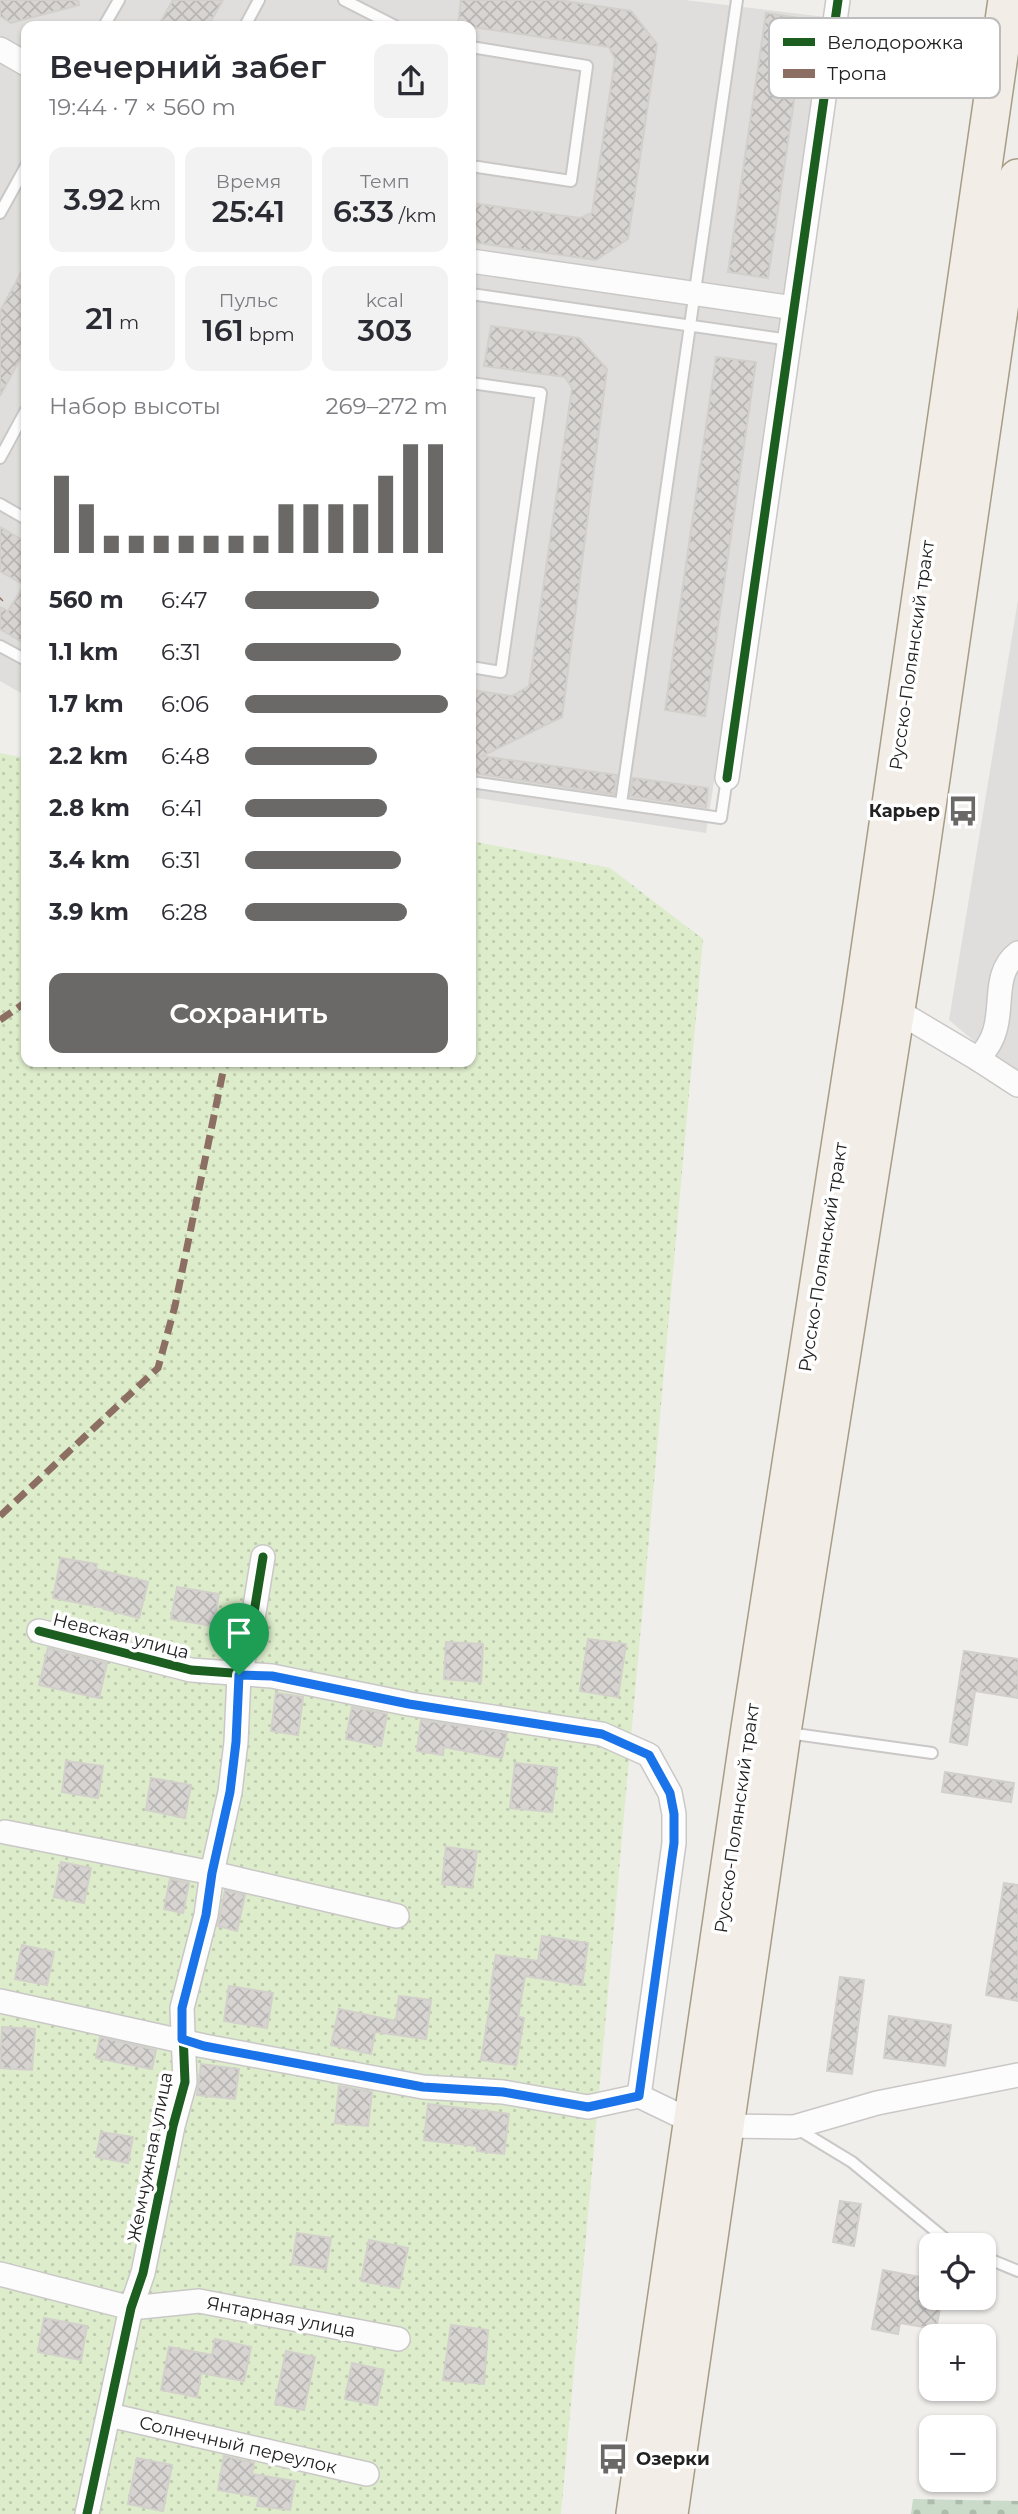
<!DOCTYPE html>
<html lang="ru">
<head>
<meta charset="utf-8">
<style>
  body { margin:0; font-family:Montserrat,sans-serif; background:#f2f2f3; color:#2b2b33; height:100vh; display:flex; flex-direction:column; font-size:26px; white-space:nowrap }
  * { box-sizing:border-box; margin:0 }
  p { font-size:23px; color:#7c7c81 }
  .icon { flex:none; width:38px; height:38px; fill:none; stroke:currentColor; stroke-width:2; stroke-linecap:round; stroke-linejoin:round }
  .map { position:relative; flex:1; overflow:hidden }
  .sheet { position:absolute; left:21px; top:21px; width:455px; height:1046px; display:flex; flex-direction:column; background:#fff; border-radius:14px; box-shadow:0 2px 5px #0004 }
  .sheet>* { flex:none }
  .controls { position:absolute; left:919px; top:2233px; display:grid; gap:14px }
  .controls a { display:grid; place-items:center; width:77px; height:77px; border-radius:14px; background:#fff; box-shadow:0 2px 5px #0004; font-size:35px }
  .pin { position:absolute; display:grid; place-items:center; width:60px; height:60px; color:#fff; margin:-72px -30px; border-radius:50% 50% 50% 0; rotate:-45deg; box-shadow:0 0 7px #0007 }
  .pin .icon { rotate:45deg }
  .round { display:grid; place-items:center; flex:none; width:74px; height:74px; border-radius:14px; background:#f2f2f3 }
  .headline { display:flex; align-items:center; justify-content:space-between; height:119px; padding:0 28px }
  h1 { font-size:32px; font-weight:600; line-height:52px }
  .metrics { display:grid; grid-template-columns:repeat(3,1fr); gap:10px; height:119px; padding:7px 28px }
  .metrics div { display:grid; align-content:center; border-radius:14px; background:#f2f2f3; text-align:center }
  .metrics b { font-size:30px; font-weight:600 }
  .metrics small { font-size:19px; font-weight:400 }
  .metrics p { font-size:19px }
  .chart { height:196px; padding:14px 28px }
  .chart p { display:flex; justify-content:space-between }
  .chart svg { width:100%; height:126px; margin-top:7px; stroke:#6a6968; stroke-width:6 }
  .action { display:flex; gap:14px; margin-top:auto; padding:14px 28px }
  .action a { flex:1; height:80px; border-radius:14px; background:#6a6968; color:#fff; font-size:28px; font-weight:600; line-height:80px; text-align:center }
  ul { padding:0 28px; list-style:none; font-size:23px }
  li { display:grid; grid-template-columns:112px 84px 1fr; align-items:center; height:52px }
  li i { height:18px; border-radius:9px; background:#6a6968 }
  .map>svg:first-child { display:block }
  .residential { fill:#dfdedc }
  .grass { fill:url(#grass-dots) }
  .cemetery { fill:url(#cemetery-stones) }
  .building { fill:url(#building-cross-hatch); stroke:#d3d0cc; stroke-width:2 }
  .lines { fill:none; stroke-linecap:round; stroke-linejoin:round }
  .lane-casing { stroke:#c9c8c7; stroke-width:14 }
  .street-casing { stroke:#c9c8c7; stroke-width:26 }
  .primary-casing { stroke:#a79c86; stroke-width:40 }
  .lane { stroke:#fdfcfc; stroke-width:10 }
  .street { stroke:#fdfcfc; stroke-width:23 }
  .primary { stroke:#f3ede7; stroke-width:37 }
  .quiet { stroke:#8d6e63; stroke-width:7; stroke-dasharray:14 7; stroke-linecap:butt }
  .cycleway-casing { stroke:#fff; stroke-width:13 }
  .cycleway { stroke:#1b5e20; stroke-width:9 }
  .route-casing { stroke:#fff; stroke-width:14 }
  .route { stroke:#1a73e8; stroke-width:9 }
  .labels { text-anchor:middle; stroke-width:7; stroke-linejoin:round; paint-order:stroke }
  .street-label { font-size:18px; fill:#222; stroke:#fff }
  .poi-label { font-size:18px; font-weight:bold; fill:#222; stroke:#fff; text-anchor:end }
  .key { fill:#fff; stroke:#bdbdbd; stroke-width:2 }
  .key-label { font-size:19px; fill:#222 }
</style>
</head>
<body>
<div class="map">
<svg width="1018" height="2514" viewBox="0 0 1018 2514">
  <defs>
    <pattern id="grass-dots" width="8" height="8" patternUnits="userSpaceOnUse" patternTransform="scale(1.75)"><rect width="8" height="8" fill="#ddeccb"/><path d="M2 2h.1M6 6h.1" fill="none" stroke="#bdcaae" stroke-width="1.8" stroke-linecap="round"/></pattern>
    <pattern id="cemetery-stones" width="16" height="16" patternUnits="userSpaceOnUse" patternTransform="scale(1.75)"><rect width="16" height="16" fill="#cadbca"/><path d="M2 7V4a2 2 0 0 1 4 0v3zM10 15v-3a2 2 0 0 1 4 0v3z" fill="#adbcad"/></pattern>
    <pattern id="building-cross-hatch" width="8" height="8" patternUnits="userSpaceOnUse" patternTransform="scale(1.75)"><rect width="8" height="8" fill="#d7d4d2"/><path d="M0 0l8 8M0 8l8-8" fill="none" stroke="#b8b6b4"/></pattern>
  </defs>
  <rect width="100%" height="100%" fill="#f0eeeb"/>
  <g class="residential">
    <polygon points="0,0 685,0 833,18 706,833 471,797 471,26 26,26 26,696 0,681"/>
    <polygon points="1018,600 1018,1075 1000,1063 949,1020"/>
  </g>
  <polygon class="grass" points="0,753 26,758 26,1062 471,1062 471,841 610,868 703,939 561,2514 0,2514"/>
  <polygon class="cemetery" points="913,2499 1018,2501 1018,2514 911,2514"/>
  <g class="building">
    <polygon points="0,0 78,0 79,5 11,23 0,16"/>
    <polygon points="173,0 223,0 208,26 158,26"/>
    <polygon points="461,0 558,0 631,11 657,44 628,239 596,260 471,242 471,203 580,218 592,213 615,59 609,47 458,25"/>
    <polygon points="766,13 806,19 768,278 728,272"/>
    <polygon points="26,264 26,348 0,396 0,311"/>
    <polygon points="491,326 579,338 607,369 562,717 482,756 617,775 614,794 471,773 471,690 512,696 529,686 572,388 565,377 484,366"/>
    <polygon points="716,357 756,362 705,716 665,710"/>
    <polygon points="0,527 26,542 26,644 0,629 0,607 8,611 24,585 0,571"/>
    <polygon points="633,778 708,788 706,807 630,796"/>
    <polygon points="61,1558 97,1564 96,1569 148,1582 139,1618 104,1609 105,1608 53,1598"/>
    <polygon points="177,1587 219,1594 213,1626 171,1619"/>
    <polygon points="588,1639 626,1644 618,1697 580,1691"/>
    <polygon points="446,1642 483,1644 481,1682 444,1679"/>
    <polygon points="48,1648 107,1663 99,1698 39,1685"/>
    <polygon points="964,1651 1018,1659 1018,1698 975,1691 967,1745 950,1742"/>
    <polygon points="276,1693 303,1697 298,1735 271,1731"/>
    <polygon points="352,1707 387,1714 381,1746 346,1739"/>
    <polygon points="421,1720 507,1733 502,1758 444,1747 443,1755 417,1751"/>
    <polygon points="66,1761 103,1766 98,1798 62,1792"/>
    <polygon points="515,1763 557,1768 552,1812 510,1808"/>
    <polygon points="945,1772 1014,1783 1011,1802 942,1792"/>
    <polygon points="151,1778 191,1785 185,1818 146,1810"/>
    <polygon points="446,1847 477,1851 472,1888 442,1884"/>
    <polygon points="61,1862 91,1868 84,1903 54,1897"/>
    <polygon points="170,1879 189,1883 183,1913 164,1909"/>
    <polygon points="1004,1883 1018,1885 1018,2001 986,1995"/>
    <polygon points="225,1890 245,1895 237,1931 218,1926"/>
    <polygon points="542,1936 588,1943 582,1985 525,1976 518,2017 524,2018 516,2065 481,2060 492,1993 490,1993 496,1955 538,1961"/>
    <polygon points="22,1945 54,1952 47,1985 15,1979"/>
    <polygon points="840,1977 864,1980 852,2074 827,2071"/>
    <polygon points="229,1986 273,1993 267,2028 224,2021"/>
    <polygon points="399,1996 431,2000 426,2039 375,2032 371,2054 331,2045 339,2009 396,2021"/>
    <polygon points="889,2016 951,2025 945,2066 884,2058"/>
    <polygon points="2,2027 35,2029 32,2070 0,2068"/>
    <polygon points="100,2037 156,2050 152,2069 96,2058"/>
    <polygon points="201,2064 239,2069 235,2099 197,2095"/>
    <polygon points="339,2086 372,2092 368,2126 335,2123"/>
    <polygon points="428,2104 509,2114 504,2154 477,2151 477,2146 424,2140"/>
    <polygon points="101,2132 133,2137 128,2163 96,2157"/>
    <polygon points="840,2201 861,2204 854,2246 833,2242"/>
    <polygon points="297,2233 331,2238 326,2269 292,2264"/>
    <polygon points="369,2240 408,2248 399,2288 361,2281"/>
    <polygon points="883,2270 931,2279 931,2298 942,2298 936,2329 900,2323 898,2334 872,2329"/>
    <polygon points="44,2318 87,2326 81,2360 38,2352"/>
    <polygon points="451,2325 488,2330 484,2384 443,2380"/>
    <polygon points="215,2339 251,2347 244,2381 201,2373 197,2397 161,2390 169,2347 212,2355"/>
    <polygon points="286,2351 315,2357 304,2410 275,2404"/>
    <polygon points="352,2363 384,2370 377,2405 345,2399"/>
    <polygon points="224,2456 254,2463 252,2474 295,2481 290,2510 257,2506 259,2497 218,2490"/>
    <polygon points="137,2458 172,2465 163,2511 128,2504"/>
  </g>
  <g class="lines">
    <g class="lane-casing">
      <g id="lane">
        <polyline points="344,0 395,26"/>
        <polyline points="104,26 119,0"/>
        <polyline points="245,26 259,0"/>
        <polyline points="471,47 587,66 571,181 471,166"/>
        <polyline points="0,213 26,166"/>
        <polyline points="471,294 790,340"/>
        <polyline points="471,383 541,393 501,672 471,667"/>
        <polyline points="0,458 26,410"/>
        <polyline points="0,504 26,519"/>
        <polyline points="0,646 26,660"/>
        <polyline points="471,782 721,818 727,778"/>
        <polyline points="621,803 737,0"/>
        <polyline points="788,1733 932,1753"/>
        <polyline points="796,2128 852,2162 944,2238 959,2245"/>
        <polyline points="984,2257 1018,2271"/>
      </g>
    </g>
    <g class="street-casing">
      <g id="street">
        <polyline points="0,49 26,64"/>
        <polyline points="471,261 794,308"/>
        <polyline points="727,778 838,0"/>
        <polyline points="894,1009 978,1059 1018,1085"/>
        <path d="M 978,1059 C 986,1050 992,1042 995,1030 C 1003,1004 993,972 1018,953"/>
        <polyline points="39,1631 191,1670 272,1676 409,1704 602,1734 649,1755 670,1793 674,1814 674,1843 639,2096"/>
        <polyline points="5,1832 212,1873 397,1916"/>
        <polyline points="0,2001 204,2046 423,2087 503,2092 588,2107 639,2096"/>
        <polyline points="639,2096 693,2122 725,2126 794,2127 877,2103 1018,2075"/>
        <polyline points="0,2274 131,2308 199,2301 398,2339"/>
        <polyline points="109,2415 367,2474"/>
        <polyline points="87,2514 131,2308 143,2273 173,2126 185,2082 182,2008 206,1915 212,1873 230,1792 236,1742 239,1675 251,1631 263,1557"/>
      </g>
    </g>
    <g class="primary-casing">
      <g id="primary">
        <polyline points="635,2514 750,1728 862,1005 1007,0"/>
        <polyline points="669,2514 782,1732 915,889 1018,178"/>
      </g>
    </g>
    <use href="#lane" class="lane"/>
    <use href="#street" class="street"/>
    <use href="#primary" class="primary"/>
    <g class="quiet">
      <polyline points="0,599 1,598"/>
      <polyline points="0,1020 26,1002"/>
      <polyline points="0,1516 158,1368 175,1306 225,1062"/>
    </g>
    <g class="cycleway-casing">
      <g id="cycleway">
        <polyline points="727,778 838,0"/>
        <polyline points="39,1631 191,1670 272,1676 409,1704 602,1734 649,1755 670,1793 674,1814 674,1843 639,2096"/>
        <polyline points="87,2514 131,2308 143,2273 173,2126 185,2082 182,2008 206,1915 212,1873 230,1792 236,1742 239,1675 251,1631 263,1557"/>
      </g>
    </g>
    <use href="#cycleway" class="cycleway"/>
  </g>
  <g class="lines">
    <g class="route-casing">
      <polygon id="route" points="239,1675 272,1676 409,1704 602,1734 649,1755 670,1793 674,1814 674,1843 639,2096 588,2107 503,2092 423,2087 204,2046 182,2039 182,2008 206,1915 212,1873 230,1792 236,1742"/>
    </g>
    <use href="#route" class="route"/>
  </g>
  <defs>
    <g id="bus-bare" transform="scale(2.415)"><path d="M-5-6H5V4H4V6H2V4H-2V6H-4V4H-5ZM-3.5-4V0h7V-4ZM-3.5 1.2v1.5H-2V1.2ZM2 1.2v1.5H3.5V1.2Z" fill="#6a6968" stroke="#fff" stroke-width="2.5" paint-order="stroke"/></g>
  </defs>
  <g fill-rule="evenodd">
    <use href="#bus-bare" x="963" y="811"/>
    <use href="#bus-bare" x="613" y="2459"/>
  </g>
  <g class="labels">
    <g class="street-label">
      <text transform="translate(912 655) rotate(-82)" y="6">Русско-Полянский тракт</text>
      <text transform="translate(823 1257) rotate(-81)" y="6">Русско-Полянский тракт</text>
      <text transform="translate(121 1636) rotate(14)" y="6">Невская улица</text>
      <text transform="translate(737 1818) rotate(-82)" y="6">Русско-Полянский тракт</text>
      <text transform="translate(150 2157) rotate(-79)" y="6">Жемчужная улица</text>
      <text transform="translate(281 2317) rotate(11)" y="6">Янтарная улица</text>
      <text transform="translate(238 2445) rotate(13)" y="6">Солнечный переулок</text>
    </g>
    <g class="poi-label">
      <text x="940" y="817">Карьер</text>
      <text x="636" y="2465" text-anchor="start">Озерки</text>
    </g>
  </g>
  <rect x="769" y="18" width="231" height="80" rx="10" class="key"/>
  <rect x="783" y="38" width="32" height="8" fill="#1b5e20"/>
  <rect x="783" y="69" width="32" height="9" fill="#8d6e63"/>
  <g class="key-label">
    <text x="827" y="49">Велодорожка</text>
    <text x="827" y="80">Тропа</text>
  </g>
</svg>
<div class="controls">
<a><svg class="icon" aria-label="locate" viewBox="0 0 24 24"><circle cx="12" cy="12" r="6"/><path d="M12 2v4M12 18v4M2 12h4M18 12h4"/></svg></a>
<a>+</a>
<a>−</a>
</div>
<div class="pin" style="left:239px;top:1675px;background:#1e9e55"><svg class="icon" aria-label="arrive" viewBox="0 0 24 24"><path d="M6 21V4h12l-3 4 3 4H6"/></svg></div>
<section class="sheet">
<div class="headline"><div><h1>Вечерний забег</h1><p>19:44 · 7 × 560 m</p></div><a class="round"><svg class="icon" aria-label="share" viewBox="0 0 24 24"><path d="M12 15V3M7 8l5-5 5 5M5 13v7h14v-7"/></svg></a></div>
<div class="metrics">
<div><b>3.92<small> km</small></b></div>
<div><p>Время</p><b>25:41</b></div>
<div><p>Темп</p><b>6:33<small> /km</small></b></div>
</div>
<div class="metrics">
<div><b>21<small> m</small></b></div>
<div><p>Пульс</p><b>161<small> bpm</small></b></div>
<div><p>kcal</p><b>303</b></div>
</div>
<div class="chart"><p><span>Набор высоты</span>269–272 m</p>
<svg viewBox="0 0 160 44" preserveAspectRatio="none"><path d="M5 44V17M15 44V27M25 44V38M35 44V38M45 44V38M55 44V38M65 44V38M75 44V38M85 44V38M95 44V27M105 44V27M115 44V27M125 44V27M135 44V17M145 44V6M155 44V6"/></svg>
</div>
<ul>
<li><b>560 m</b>6:47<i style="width:66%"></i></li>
<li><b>1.1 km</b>6:31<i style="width:77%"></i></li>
<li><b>1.7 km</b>6:06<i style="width:100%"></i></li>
<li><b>2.2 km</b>6:48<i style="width:65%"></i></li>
<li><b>2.8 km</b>6:41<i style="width:70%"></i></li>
<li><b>3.4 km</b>6:31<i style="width:77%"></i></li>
<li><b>3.9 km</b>6:28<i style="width:80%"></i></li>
</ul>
<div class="action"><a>Сохранить</a></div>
</section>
</div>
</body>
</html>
